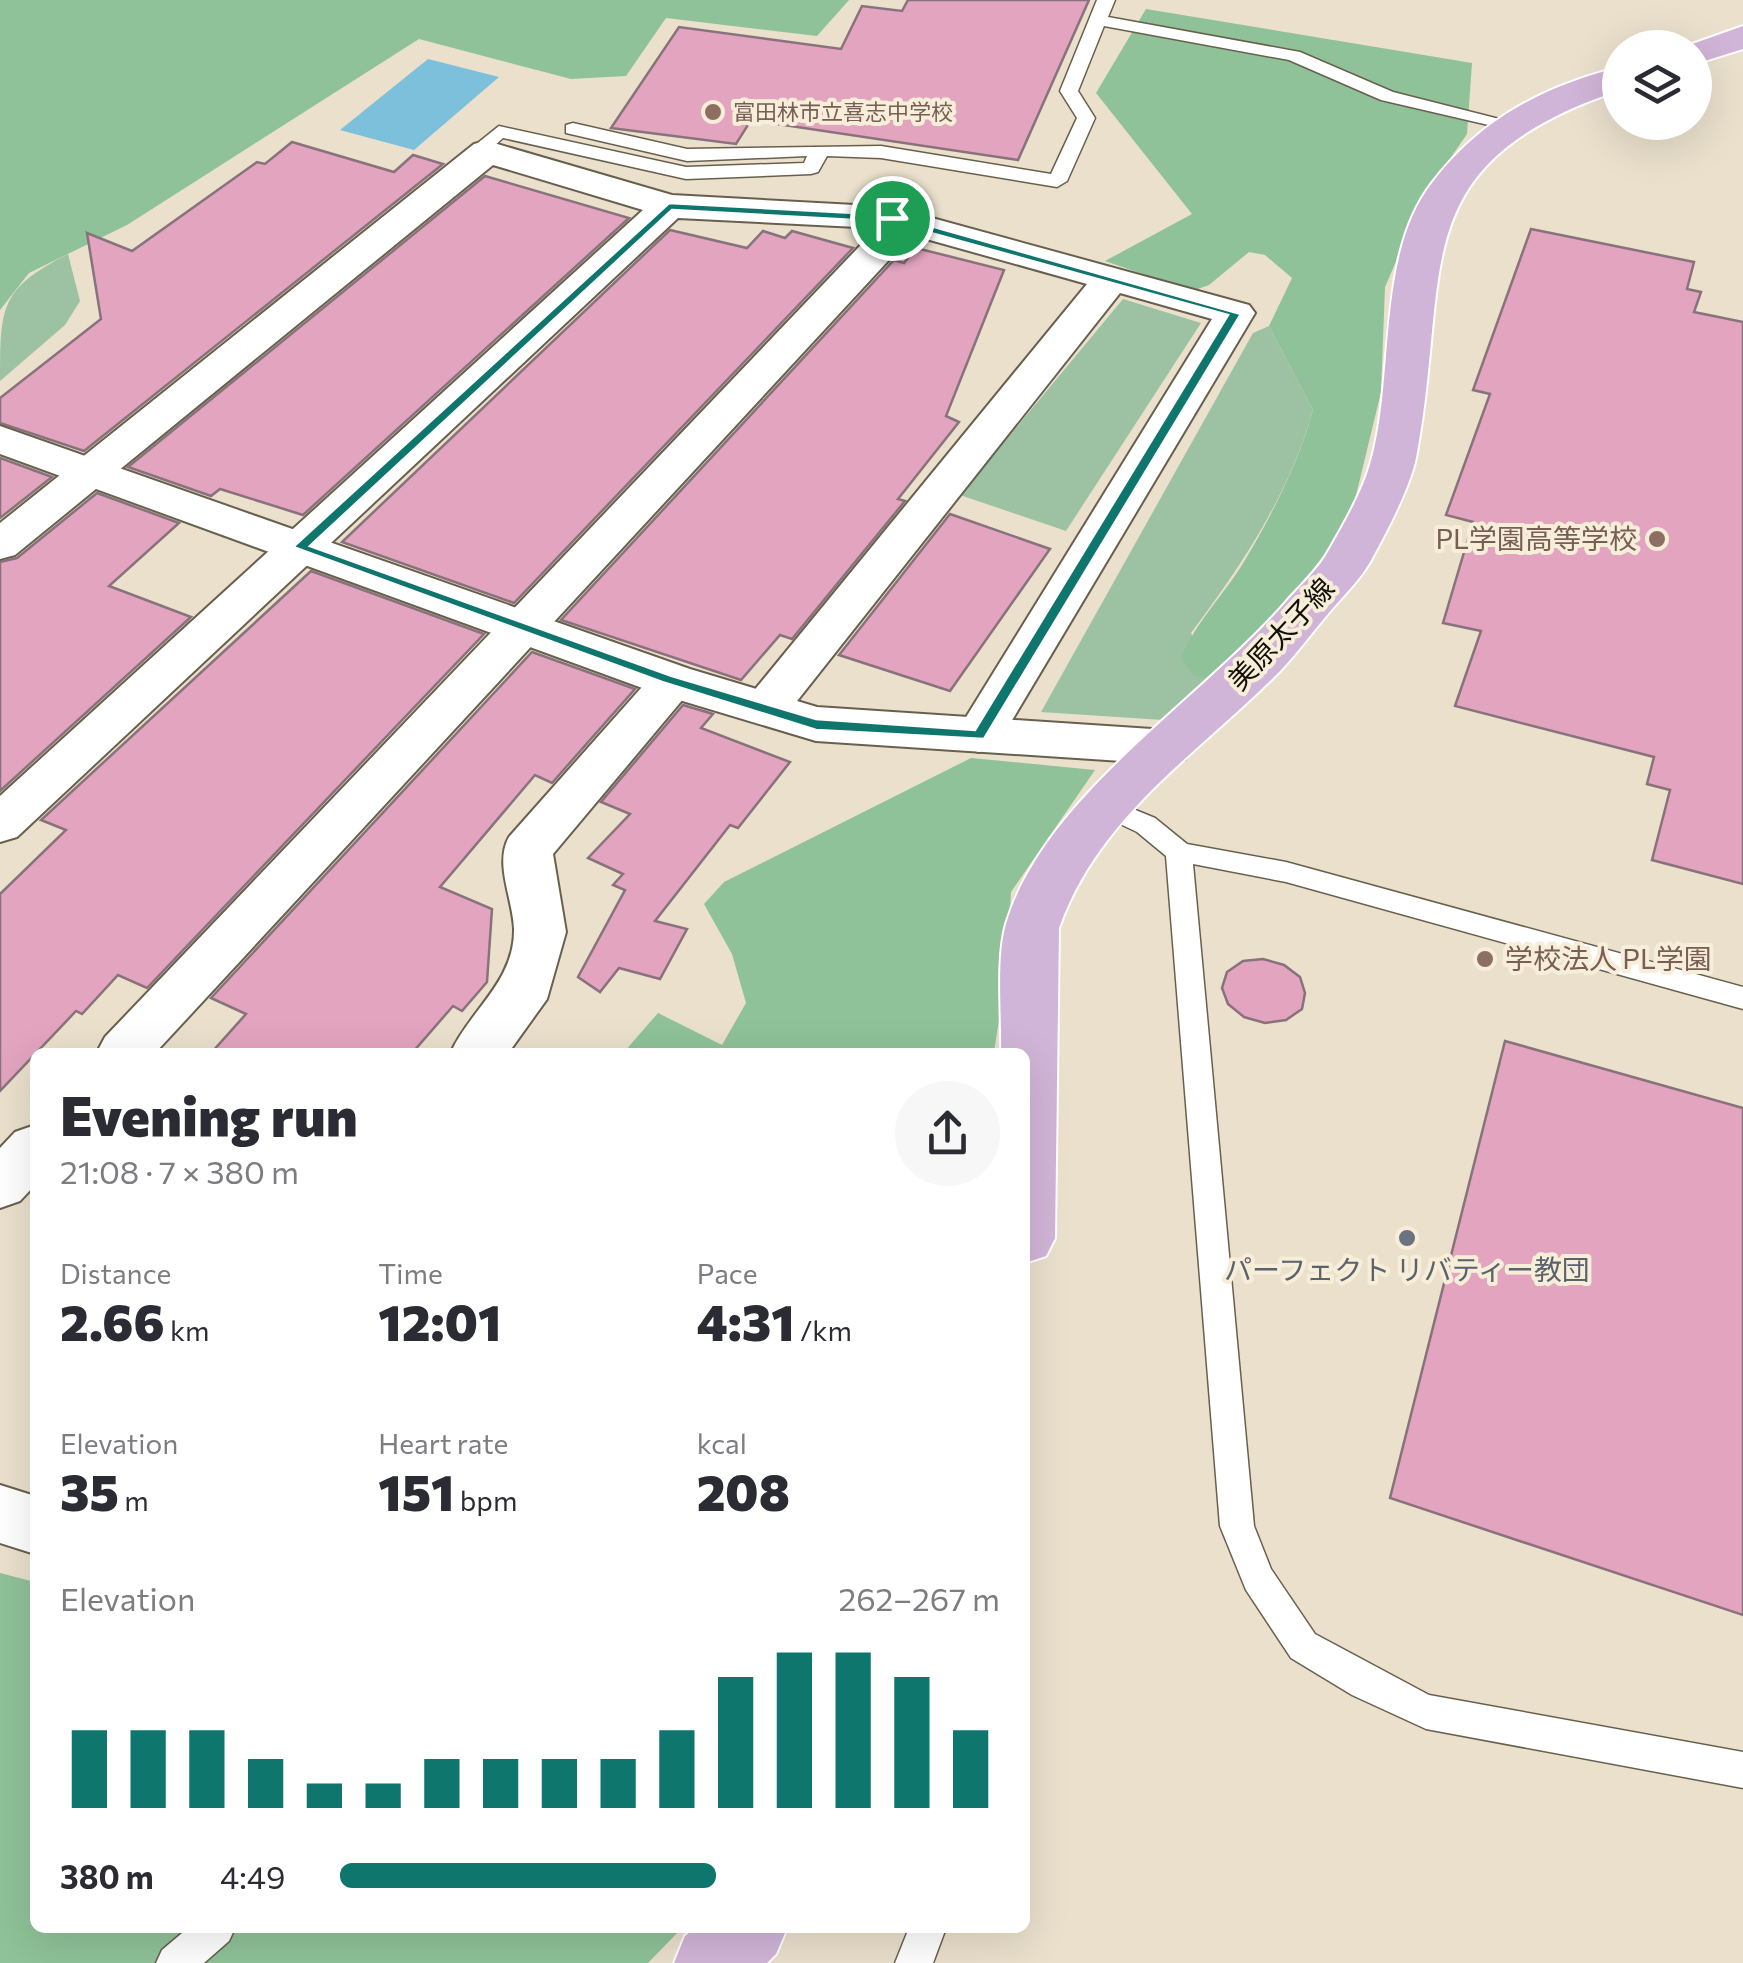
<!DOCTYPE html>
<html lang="en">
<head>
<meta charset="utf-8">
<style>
  body { margin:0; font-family:Commissioner,"Noto Sans JP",sans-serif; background:#f7f7f7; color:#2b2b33; height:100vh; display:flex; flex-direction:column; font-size:38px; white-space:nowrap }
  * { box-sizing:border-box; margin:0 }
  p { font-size:32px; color:#7c7c81 }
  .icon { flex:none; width:55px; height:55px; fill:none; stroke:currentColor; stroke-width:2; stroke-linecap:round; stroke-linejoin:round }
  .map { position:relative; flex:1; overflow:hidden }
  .details { position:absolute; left:30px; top:1048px; width:1000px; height:885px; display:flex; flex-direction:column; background:#fff; border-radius:15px; box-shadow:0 10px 40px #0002 }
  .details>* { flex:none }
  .controls { position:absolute; left:1602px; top:30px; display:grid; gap:20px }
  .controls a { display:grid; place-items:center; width:110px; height:110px; border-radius:50%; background:#fff; box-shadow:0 10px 40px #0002; font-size:50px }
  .pin { position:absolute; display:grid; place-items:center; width:85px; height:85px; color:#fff; margin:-42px; border:5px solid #fff; border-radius:50%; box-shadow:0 2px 10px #0007 }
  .round { display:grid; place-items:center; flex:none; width:105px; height:105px; border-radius:52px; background:#f7f7f7 }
  .headline { display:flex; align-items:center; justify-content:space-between; height:170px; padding:0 30px }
  h1 { font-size:55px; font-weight:800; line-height:75px }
  .metrics { display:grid; grid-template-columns:repeat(3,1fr); gap:15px; height:170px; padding:10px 30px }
  .metrics div { display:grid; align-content:center }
  .metrics b { font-size:50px; font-weight:800 }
  .metrics small { font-size:28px; font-weight:400 }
  .metrics p { font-size:28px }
  .chart { height:280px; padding:20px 30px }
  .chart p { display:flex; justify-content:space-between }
  .chart svg { width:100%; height:180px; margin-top:10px; stroke:#0f766e; stroke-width:6 }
  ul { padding:0 30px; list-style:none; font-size:32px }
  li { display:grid; grid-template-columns:160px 120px 1fr; align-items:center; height:75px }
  li i { height:25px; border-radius:12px; background:#0f766e }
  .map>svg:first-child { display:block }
  .green { fill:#9dc2a3 }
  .forest { fill:#8fc298 }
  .water { fill:#7cc0dc }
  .building { fill:#e2a4bf; stroke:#88727b; stroke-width:2.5 }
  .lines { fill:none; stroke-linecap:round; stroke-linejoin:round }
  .service-casing { stroke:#68604e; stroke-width:3 }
  .minor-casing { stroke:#68604e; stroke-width:4 }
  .tertiary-casing { stroke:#68604e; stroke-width:4 }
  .primary-casing { stroke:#fff; stroke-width:4 }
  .service { fill:#fff; fill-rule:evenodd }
  .minor { fill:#fff; fill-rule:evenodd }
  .tertiary { fill:#fff; fill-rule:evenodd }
  .primary { fill:#d1b5d8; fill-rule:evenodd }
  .route { fill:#0f766e; stroke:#fff; stroke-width:2.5; fill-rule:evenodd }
  .education-dot { fill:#8d6e63; stroke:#f7eed9; stroke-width:4 }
  .worship-dot { fill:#6b7280; stroke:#f7eed9; stroke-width:4 }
  .labels { text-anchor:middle; stroke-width:8; stroke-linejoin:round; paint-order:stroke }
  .far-education-label { font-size:22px; fill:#785e54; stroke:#f7eed9; text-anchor:start }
  .education-label { font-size:28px; fill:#785e54; stroke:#f7eed9; text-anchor:end }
  .street-label { font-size:28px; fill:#130f08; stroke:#f7eed9 }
  .worship-label { font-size:28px; fill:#5b616d; stroke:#f7eed9 }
</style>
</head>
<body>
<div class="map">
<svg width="1743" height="1963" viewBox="0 0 1743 1963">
  <rect width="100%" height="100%" fill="#eae0cc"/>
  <g class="green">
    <path d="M 68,254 L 80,301 L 65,325 L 0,381 C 0,306 0,289 68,254 Z"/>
    <polygon points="1123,299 1201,323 1066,531 960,495"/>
    <path d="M 1269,326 L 1313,410 C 1290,493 1242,565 1191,633 L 1215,680 L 1163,720 L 1041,712 L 1253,333 Z"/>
  </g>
  <g class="forest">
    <polygon points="0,0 849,0 817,36 666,18 626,76 571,79 419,39 127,225 29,273 0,310"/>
    <path d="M 1146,9 L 1472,63 L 1467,134 L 1425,195 L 1385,287 L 1381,392 L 1352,512 L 1325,564 L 1215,680 L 1193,675 L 1181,658 C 1196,621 1225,594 1245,560 C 1273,513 1299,462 1313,410 L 1269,326 L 1292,278 L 1265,255 L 1249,252 L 1209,285 L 1192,291 L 1105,261 L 1192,214 L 1096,93 Z"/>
    <polygon points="971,758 1095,770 1011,892 1007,969 994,1052 624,1052 658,1013 722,1045 746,1003 732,954 704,904 724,882"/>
    <polygon points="0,1573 35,1582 35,1928 682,1928 648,1963 0,1963"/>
  </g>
  <polygon class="water" points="428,59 499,77 414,150 340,130"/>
  <g class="building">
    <polygon points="908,0 1089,0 1018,160 751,120 736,144 611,128 679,27 841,49 862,6 902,11"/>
    <polygon points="292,142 394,172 413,155 443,164 84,451 0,423 0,398 101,319 87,233 132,251 257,162 265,164"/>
    <polygon points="485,176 629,218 303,515 220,489 211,496 128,467"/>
    <polygon points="1531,229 1694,262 1687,289 1701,292 1694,312 1743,322 1743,884 1652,860 1670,790 1647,784 1654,757 1455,706 1481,631 1443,623 1473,522 1446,515 1490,394 1473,390"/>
    <polygon points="670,230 747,248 763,231 785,238 792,231 853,248 514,603 342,542"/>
    <polygon points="916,248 1004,270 946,416 959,422 898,499 905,501 792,639 780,635 741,680 561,620 894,260 904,263"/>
    <polygon points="0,458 52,477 0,518"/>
    <polygon points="97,493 179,523 109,586 191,617 0,791 0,562 17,558"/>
    <polygon points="950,514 1050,549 950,691 839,655"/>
    <polygon points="311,571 484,634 147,988 118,975 82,1014 76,1011 0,1091 0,894 66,830 41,820"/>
    <polygon points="532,652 635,689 552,783 535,775 440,887 492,909 487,982 462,1011 453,1006 413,1052 212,1052 246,1014 211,998"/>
    <polygon points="683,705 713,714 701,728 790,762 738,828 730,825 655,921 687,929 660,979 619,968 600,992 578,977 625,890 613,885 623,874 588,858 630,814 601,802"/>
    <polygon points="1263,959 1284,965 1300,977 1305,993 1302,1009 1286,1020 1265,1023 1244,1017 1228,1004 1222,988 1227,972 1243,961"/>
    <polygon points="1505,1041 1743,1108 1743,1615 1390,1498"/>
  </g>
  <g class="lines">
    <g class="service-casing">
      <g id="service">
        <polygon points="1097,0 1115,0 1108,17 1300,52 1393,92 1519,124 1510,130 1381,100 1289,60 1104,26 1078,91 1095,118 1067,181 1057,187 881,158 827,156 818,172 811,174 686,179 503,138 493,147 494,156 480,156 474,146 499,126 686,167 804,163 807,156 687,161 566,133 566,125 573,123 687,149 881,146 1051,174 1077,118 1060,91"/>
        <polygon points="1104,797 1155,818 1187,844 1286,862 1743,987 1743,1009 1286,882 1193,864 1254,1526 1271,1569 1315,1634 1429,1695 1743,1752 1743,1788 1426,1729 1352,1695 1291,1658 1246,1590 1220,1526 1166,856 1137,832 1095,812 1091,806"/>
        <polygon points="188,1928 235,1928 229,1941 204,1963 156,1963 162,1950"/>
        <polygon points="909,1928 946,1928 933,1963 895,1963"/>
      </g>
    </g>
    <g class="minor-casing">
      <g id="minor">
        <polygon points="487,141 672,195 892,207 1249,305 1255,313 996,747 979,752 962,747 955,735 1212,319 1120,293 782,720 765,725 748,720 741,709 748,698 1087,284 912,235 156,1052 97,1052 105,1037 877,228 678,218 17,837 0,842 0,796 643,210 493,165 15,555 0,559 0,523 474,144"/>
        <path d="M 673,665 L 689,670 L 696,681 L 689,692 L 553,854 L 566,932 L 547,999 L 509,1052 L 451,1052 C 470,1010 515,981 514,929 C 513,899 494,864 509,837 L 657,670 Z"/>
        <polygon points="35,1125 35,1185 20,1201 0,1208 0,1148 15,1132"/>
        <polygon points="0,1485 35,1496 35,1554 0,1543"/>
      </g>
    </g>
    <g class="tertiary-casing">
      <polygon id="tertiary" points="0,426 690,669 817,707 1167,730 1185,735 1192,747 1185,759 1167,764 816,741 656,693 0,454"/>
    </g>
    <g class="primary-casing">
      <g id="primary">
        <polygon points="1743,26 1743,49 1695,64 1695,48 1681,48"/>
        <path d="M 1620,67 L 1620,90 C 1399,165 1452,270 1416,458 C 1409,490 1386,533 1370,562 C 1359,581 1341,598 1327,615 C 1309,636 1293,659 1273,678 C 1193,757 1098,818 1059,928 L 1055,1238 L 1046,1256 L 1025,1263 L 1025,1052 L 1001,1052 C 1002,1016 996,958 1006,924 C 1044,797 1199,702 1286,602 C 1300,586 1319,569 1329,550 C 1344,524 1363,491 1371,461 C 1395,377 1376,255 1432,183 C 1481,119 1542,87 1620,67 Z"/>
        <polygon points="695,1928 787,1928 776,1954 767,1963 674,1963 685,1936"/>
      </g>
    </g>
    <use href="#service" class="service"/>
    <use href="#minor" class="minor"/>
    <use href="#tertiary" class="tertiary"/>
    <use href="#primary" class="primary"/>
  </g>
  <path class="route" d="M 669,203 L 892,215 L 1241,314 L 984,739 L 816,730 L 662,682 L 293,547 ZM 672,210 L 891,222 L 1228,315 L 975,730 L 816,719 L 672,676 L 310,546 Z"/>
  <g class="education-dot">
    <circle cx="713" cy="112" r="10"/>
    <circle cx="1657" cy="539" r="10"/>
    <circle cx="1485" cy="959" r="10"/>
  </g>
  <circle class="worship-dot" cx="1407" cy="1238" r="10"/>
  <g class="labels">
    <g class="far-education-label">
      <text x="733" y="120">富田林市立喜志中学校</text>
    </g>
    <g class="education-label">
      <text x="1637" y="549">PL学園高等学校</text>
      <text x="1505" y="969" text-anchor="start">学校法人 PL学園</text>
    </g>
    <g class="street-label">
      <text transform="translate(1281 634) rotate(-47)" y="10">美原太子線</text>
    </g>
    <g class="worship-label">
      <text x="1407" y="1280">パーフェクト リバティー教団</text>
    </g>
  </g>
</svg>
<div class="controls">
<a><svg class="icon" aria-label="layers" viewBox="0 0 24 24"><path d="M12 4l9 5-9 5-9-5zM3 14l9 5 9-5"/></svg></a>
</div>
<div class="pin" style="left:892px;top:218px;background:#1e9e55"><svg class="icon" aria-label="arrive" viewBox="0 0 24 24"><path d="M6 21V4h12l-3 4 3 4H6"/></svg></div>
<section class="details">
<div class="headline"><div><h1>Evening run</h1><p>21:08 · 7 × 380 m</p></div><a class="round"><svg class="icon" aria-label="share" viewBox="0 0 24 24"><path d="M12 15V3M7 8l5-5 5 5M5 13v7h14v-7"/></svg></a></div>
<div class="metrics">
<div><p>Distance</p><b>2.66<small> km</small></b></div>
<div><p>Time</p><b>12:01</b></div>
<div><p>Pace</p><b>4:31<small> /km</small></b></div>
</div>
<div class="metrics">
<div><p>Elevation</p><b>35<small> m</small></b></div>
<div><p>Heart rate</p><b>151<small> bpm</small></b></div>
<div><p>kcal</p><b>208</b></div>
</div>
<div class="chart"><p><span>Elevation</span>262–267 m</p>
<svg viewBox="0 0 160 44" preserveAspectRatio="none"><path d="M5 44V25M15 44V25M25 44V25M35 44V32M45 44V38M55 44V38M65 44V32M75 44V32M85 44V32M95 44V32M105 44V25M115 44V12M125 44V6M135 44V6M145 44V12M155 44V25"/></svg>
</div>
<ul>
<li><b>380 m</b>4:49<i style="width:57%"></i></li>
</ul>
</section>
</div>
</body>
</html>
